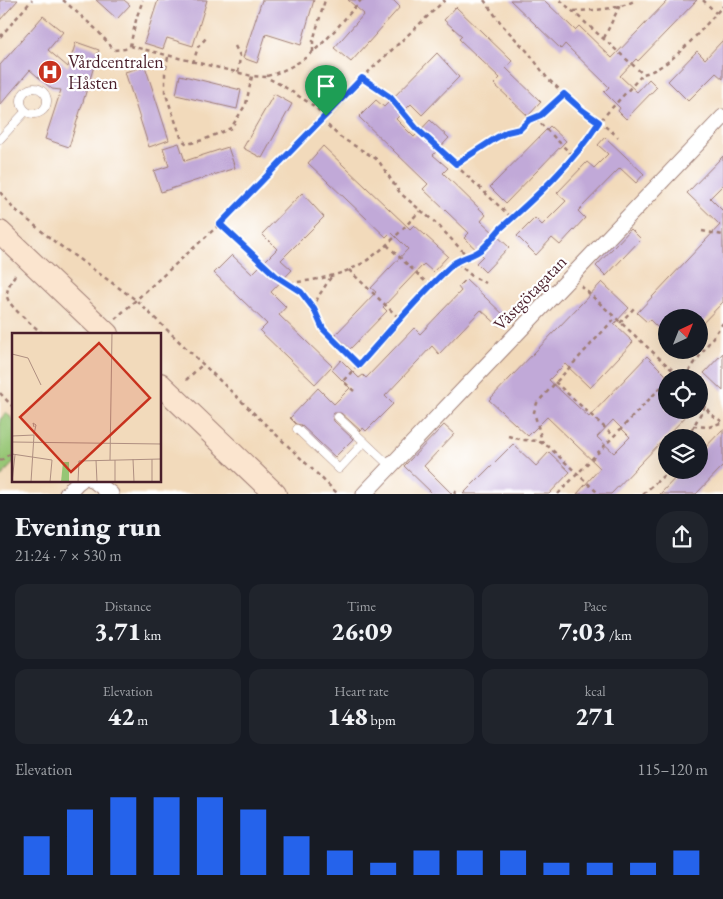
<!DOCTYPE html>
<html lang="en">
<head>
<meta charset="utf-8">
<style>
  body { margin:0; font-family:"EB Garamond",serif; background:#20242c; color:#f1f3f6; height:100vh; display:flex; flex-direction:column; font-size:19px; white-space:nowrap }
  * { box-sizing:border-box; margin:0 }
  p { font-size:16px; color:#9ea1a6 }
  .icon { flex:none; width:28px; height:28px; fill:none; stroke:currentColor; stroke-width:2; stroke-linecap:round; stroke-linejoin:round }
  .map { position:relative; height:494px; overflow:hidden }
  .details { display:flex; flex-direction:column; background:#171b24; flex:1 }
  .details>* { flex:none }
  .needle { width:32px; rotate:43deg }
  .fabs { position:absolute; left:658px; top:309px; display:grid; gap:10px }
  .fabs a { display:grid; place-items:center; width:50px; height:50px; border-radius:50%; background:#171b24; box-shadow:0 5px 20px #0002; font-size:25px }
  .pin { position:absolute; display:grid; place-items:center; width:42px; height:42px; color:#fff; margin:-51px -21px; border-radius:50% 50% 50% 0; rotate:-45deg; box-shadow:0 0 5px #0007 }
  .pin .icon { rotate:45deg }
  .round { display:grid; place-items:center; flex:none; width:52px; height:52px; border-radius:20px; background:#20242c }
  .summary { display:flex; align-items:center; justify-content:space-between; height:85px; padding:0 15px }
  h1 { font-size:28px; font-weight:800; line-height:38px }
  .metrics { display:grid; grid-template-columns:repeat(3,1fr); gap:8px; height:85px; padding:5px 15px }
  .metrics div { display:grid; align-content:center; border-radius:12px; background:#20242c; text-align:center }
  .metrics b { font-size:25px; font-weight:800 }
  .metrics small { font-size:14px; font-weight:400 }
  .metrics p { font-size:14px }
  .chart { height:140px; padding:10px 15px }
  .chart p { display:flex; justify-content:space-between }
  .chart svg { width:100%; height:90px; margin-top:5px; stroke:#2563eb; stroke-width:6 }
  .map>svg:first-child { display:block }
  .green { fill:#96c675; stroke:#707250 }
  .building { fill:#c1a9d8; fill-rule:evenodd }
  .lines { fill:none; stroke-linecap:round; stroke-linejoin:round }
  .lane-casing { stroke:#9e7c73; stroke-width:9 }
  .street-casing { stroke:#9e7c73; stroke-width:17 }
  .secondary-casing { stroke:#9e7c73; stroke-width:24 }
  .path { stroke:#9e7c73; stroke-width:2.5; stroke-dasharray:4 4; stroke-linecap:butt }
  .lane { stroke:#fff; stroke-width:8 }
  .street { stroke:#fff; stroke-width:15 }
  .secondary { stroke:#fbe5cf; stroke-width:22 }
  .route-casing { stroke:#fff; stroke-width:10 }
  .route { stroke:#2563eb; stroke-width:6 }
  .labels { text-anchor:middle; stroke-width:4.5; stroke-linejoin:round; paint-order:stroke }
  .poi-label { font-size:18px; fill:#4a1f2b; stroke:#fff; text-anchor:start }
  .street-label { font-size:18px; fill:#4a1f2b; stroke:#fff }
  .inset-road { fill:none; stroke:#af8f81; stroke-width:1 }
  .view { fill:#c8321e; fill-opacity:0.15; stroke:#c8321e; stroke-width:2.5 }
  .inset-edge { fill:none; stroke:#4a1f2b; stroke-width:2.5 }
</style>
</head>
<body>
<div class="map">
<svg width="723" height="494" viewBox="0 0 723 494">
  <rect width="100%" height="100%" fill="#fff"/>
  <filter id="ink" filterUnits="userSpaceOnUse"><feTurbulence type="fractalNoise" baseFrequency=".02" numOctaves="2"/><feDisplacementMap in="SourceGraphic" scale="10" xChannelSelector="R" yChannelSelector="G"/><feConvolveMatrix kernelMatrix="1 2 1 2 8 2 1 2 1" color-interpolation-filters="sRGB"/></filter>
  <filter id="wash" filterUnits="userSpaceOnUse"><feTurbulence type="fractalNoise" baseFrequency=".0096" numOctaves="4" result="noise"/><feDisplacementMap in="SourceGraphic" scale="20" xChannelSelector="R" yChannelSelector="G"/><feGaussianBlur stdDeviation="1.12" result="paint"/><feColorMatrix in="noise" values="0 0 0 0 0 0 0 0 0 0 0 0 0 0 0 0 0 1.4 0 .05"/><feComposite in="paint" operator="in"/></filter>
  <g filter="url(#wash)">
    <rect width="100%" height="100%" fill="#f2dabb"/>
    <polygon class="green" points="7,413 14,421 14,462 0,478 0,419"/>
    <g id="blocks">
      <g class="building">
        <polygon points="0,0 18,0 0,20"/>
        <polygon points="96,0 124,0 130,5 117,19"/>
        <polygon points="158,0 207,0 193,46 167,38 163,49 144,43"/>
        <polygon points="262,0 314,0 301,45 266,34 257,63 243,58"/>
        <polygon points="348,0 393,0 400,7 351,62 334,48 364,14"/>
        <polygon points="510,0 544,0 575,30 579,26 612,58 668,0 697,0 638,61 636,59 620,76 637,92 649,79 657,87 626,119 618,111 620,108 604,92 609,87 565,44 561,49"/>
        <polygon points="456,7 512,61 506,68 541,102 528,116 494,84 500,78 459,39 462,36 444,20"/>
        <polygon points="43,16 63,32 48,50 68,67 76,42 99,50 69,147 45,139 61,90 52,89 30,70 0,105 0,65"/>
        <polygon points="723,40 723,79 716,73 688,101 668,81 697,51 705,59"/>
        <polygon points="437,53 459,77 422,115 411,104 396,119 414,137 430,120 449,138 433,155 448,168 443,173 486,215 481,221 509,247 485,272 476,263 483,256 464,238 469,233 423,189 428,184 359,117 376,100 384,107"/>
        <polygon points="145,66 169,140 149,147 125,72"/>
        <polygon points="180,75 241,90 237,109 176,95"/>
        <polygon points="274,94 292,104 262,158 243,148"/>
        <polygon points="550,126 566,141 506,203 490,187"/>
        <polygon points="605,137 644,174 636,183 620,168 578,211 585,218 560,245 552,238 536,255 517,236 535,218 542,225 566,201 557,193 587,162 594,168 608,154 598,145"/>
        <polygon points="179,143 185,161 228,147 235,168 161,192 154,171 169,166 163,148"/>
        <polygon points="323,146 410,229 414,225 448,256 433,272 424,264 383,307 387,311 350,349 335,335 376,292 371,288 408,249 391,232 386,237 308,163"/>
        <polygon points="723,156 723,185 710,198 723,211 723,302 699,327 699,318 666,318 666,336 650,320 647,322 637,313 720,225 687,193"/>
        <polygon points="302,193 324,217 281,260 292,270 271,292 286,307 279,315 332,366 315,384 260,331 267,324 214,273 232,255 252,274 277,249 262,234"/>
        <polygon points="631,229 641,239 606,276 596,266"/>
        <polygon points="466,279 507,318 499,326 481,310 439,354 432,346 385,396 393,404 366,431 363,428 361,431 341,413 334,413 332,416 334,421 353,439 335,457 301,425 296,424 290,418 318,388 334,404 350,388 332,370 341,360 359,378 363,375 366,378 414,328 420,334 461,291 458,287"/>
        <path d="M 602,282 L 629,308 L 614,324 L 633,342 L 590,388 L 565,364 L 549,380 L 589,417 L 647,356 L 666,375 L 666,410 L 692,410 L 611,494 L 577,494 L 600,468 L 547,417 L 528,436 L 489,400 ZM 613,420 L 630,437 L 614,453 L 597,437 Z"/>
        <polygon points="723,353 723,391 704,373"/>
        <polygon points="444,425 454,434 424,466 452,494 433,494 404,466"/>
        <polygon points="723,429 723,466 696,494 660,494 683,470 699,470 699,454"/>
        <polygon points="513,444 536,466 549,452 570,472 549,494 463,494"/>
      </g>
    </g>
  </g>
  <g filter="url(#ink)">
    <use href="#blocks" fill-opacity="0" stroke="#9e7c73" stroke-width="1"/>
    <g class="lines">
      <g class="lane-casing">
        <g id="lane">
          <circle cx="34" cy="101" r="13"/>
          <polyline points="0,139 26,111"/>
          <polyline points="338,417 390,466"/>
          <polyline points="297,429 339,469 364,442"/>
        </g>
      </g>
      <g class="street-casing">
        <g id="street">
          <polyline points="93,480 111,494"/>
          <polyline points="67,494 77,483 81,480"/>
          <polyline points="364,494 723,117"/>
        </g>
      </g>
      <g class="secondary-casing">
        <g id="secondary">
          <polyline points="0,232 107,334"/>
          <polyline points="160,384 275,494"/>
        </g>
      </g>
      <g class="path">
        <polyline points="63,0 97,30 114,50 125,49 130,46 137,16 143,0"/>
        <polyline points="484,0 503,26 529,53 547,78 582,110 610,130 618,137"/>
        <path d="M 560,0 L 643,74 C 672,68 703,27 723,6"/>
        <polyline points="703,0 716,13"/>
        <path d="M 574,11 C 594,10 618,10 636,0"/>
        <polyline points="0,37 32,0"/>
        <polyline points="604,38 620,5"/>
        <polyline points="130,46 252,76 266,77 283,86 314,106 325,116"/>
        <polyline points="235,46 240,56 238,73"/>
        <polyline points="313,52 313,41 325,0"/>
        <polyline points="168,57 165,73 165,92 182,140 187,144 203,140 231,128 246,104 252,76"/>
        <polyline points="193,63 198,47 207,37"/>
        <path d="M 267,76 C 311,64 332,33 361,0"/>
        <polyline points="362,78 390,97 416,128 513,219"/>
        <polyline points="537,117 540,123 573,156"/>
        <polyline points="322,120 340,137 375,158 380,163 400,193 437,224 471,260"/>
        <polyline points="456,164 495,138 507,132 521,129 529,120 541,115 564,94"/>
        <polyline points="0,192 12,207 55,242 136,300 338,494"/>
        <polyline points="220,224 276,276 301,293 314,309 323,329 359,365"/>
        <polyline points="702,231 723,235"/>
        <polyline points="387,245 431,287"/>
        <polyline points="457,263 472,276 485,283"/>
        <polyline points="349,270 401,320"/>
        <path d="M 15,275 C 11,281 6,290 7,297 C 10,308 34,326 43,334"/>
        <path d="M 290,283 C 319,280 350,274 373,256 C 391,243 405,226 420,211"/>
        <polyline points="581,286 681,378"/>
        <polyline points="314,309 318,297 331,277"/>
        <polyline points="115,319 220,224 362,78 445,0"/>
        <polyline points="620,323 636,306"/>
        <polyline points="670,378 675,372"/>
        <polyline points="684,378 723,323"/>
        <polyline points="186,380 203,364"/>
        <polyline points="555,382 614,436"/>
        <polyline points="354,391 343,381 441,276 456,262 482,249 500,230 522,211 574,156 585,144 599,122 643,74"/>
        <polyline points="0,393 14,408"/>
        <polyline points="699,395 710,414 723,422"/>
        <polyline points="693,426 709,427 723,422"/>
        <polyline points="508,436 523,440 538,441 549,447 599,494"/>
        <polyline points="689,438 692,429 705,406"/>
        <polyline points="543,444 534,412 537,403 615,318"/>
        <polyline points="0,461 14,451"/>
        <polyline points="454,494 456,491"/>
        <polyline points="558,494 666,382"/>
        <polyline points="643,494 670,470"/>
      </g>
      <use href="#lane" class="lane"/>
      <use href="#street" class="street"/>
      <use href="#secondary" class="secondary"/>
    </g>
  </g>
  <g class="lines" filter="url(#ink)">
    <g class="route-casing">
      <path id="route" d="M 362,78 L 390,97 L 416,128 L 456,164 L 496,138 L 507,132 L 520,129 L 529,120 L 541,115 L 564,94 L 582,110 L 599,122 C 573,163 537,196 501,228 C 495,234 490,242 483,248 C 475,256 462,257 453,264 C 419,295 390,331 359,365 L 323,329 L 314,309 L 301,292 L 276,276 L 220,224 Z"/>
    </g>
    <use href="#route" class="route"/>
  </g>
  <defs>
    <g id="hospital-disc" transform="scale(1.25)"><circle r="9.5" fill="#c8321e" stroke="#fff"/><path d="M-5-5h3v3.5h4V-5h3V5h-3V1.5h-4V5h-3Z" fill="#fff"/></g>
  </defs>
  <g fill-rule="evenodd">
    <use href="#hospital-disc" x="50" y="72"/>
  </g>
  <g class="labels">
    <g class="poi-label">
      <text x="68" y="68">Vårdcentralen<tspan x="68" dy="21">Håsten</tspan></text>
    </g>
    <g class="street-label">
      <text transform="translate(530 293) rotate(-46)" y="6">Västgötagatan</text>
    </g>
  </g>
  <g transform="translate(12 333)">
    <rect width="149" height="149" fill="#f2dabb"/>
    <path d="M 51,129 L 57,129 L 57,149 L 49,149 Z" fill="#96c675"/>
    <path class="inset-road" d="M 0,21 L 16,25 L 29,52M 22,101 L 24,92 L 21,90 L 22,94M 0,103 L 22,102 L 19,149M 0,109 L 149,111M 0,121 L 40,127 L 38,149M 121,126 L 122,149M 140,126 L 140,149M 84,127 L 85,149M 98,127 L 100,0M 103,127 L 103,149M 0,149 L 3,122M 66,149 L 67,128 L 149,126"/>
    <path class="view" d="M 87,10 L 138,65 L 59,139 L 8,84 Z"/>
    <rect width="149" height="149" class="inset-edge"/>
  </g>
</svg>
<div class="fabs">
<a><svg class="needle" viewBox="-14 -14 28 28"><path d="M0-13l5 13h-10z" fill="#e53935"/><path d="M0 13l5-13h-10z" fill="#9ea1a6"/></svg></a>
<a><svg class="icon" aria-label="locate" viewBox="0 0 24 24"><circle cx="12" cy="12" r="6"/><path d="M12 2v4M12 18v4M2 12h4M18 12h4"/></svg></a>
<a><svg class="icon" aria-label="layers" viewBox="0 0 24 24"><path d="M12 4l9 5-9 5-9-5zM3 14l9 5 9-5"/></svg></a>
</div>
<div class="pin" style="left:326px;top:116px;background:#1e9e55"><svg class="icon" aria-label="arrive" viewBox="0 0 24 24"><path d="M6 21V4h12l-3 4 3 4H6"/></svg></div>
</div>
<section class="details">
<div class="summary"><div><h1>Evening run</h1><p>21:24 · 7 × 530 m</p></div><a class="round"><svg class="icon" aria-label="share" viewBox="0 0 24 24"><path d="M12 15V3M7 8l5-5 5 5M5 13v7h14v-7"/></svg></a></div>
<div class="metrics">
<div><p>Distance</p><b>3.71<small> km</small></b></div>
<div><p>Time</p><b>26:09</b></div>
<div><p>Pace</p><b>7:03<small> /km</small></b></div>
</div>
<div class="metrics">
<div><p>Elevation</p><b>42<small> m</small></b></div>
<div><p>Heart rate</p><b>148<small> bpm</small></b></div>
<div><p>kcal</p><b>271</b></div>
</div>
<div class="chart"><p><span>Elevation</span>115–120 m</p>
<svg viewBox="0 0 160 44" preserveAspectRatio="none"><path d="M5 44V25M15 44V12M25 44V6M35 44V6M45 44V6M55 44V12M65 44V25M75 44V32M85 44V38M95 44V32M105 44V32M115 44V32M125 44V38M135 44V38M145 44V38M155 44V32"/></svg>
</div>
</section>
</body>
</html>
